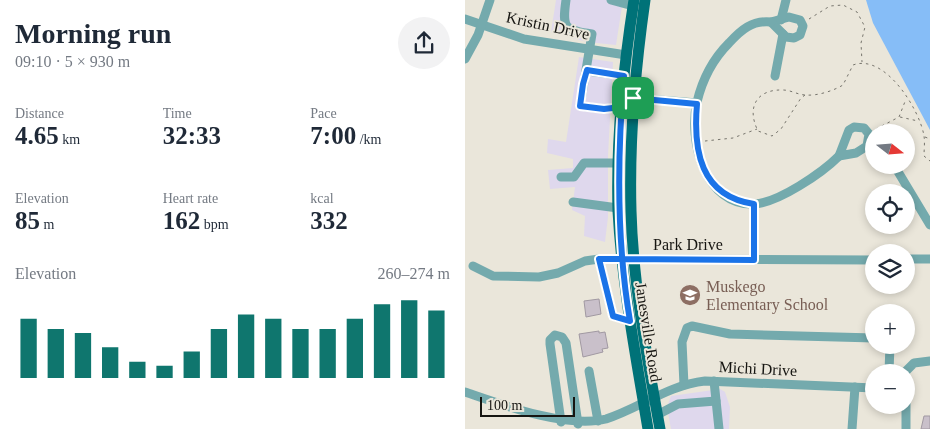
<!DOCTYPE html>
<html lang="en">
<head>
<meta charset="utf-8">
<style>
  body { margin:0; font-family:Georgia,serif; background:#f2f2f3; color:#1f2937; height:100vh; display:flex; flex-direction:column; font-size:19px; white-space:nowrap }
  * { box-sizing:border-box; margin:0 }
  p { font-size:16px; color:#747a83 }
  .icon { flex:none; width:28px; height:28px; fill:none; stroke:currentColor; stroke-width:2; stroke-linecap:round; stroke-linejoin:round }
  .map { position:relative; flex:1; overflow:hidden }
  .drawer { display:flex; flex-direction:column; background:#fff; width:465px }
  .drawer>* { flex:none }
  .needle { width:32px; rotate:107deg }
  .controls { position:absolute; left:400px; top:124px; display:grid; gap:10px }
  .controls a { display:grid; place-items:center; width:50px; height:50px; border-radius:50%; background:#fff; box-shadow:0 2px 8px #0003; font-size:25px }
  .scale { position:absolute; left:15px; bottom:12px; width:95px; box-sizing:border-box; padding-left:5px; border:2px solid #161511; border-top:0; font-size:14px; line-height:18px; white-space:nowrap; color:#161511; -webkit-text-stroke:4px #eae6da; paint-order:stroke }
  .pin { position:absolute; display:grid; place-items:center; width:42px; height:42px; color:#fff; margin:-21px; border-radius:10px; box-shadow:0 2px 8px #0006 }
  .round { display:grid; place-items:center; flex:none; width:52px; height:52px; border-radius:26px; background:#f2f2f3 }
  .summary { display:flex; align-items:center; justify-content:space-between; height:85px; padding:0 15px }
  h1 { font-size:28px; font-weight:600; line-height:38px }
  .stats { display:grid; grid-template-columns:repeat(3,1fr); gap:8px; height:85px; padding:5px 15px }
  .stats div { display:grid; align-content:center }
  .stats b { font-size:25px; font-weight:600 }
  .stats small { font-size:14px; font-weight:400 }
  .stats p { font-size:14px }
  .chart { height:140px; padding:10px 15px }
  .chart p { display:flex; justify-content:space-between }
  .chart svg { width:100%; height:90px; margin-top:5px; stroke:#0f766e; stroke-width:6 }
  main { display:flex; flex:1; min-height:0 }
  .map>svg:first-child { display:block }
  .commercial { fill:#dfd8ed }
  .water { fill:#86bdf7 }
  .building { fill:#c9c0ca; stroke:#a199a2 }
  .lines { fill:none; stroke-linecap:round; stroke-linejoin:round }
  .path { stroke:#76746c; stroke-width:1; stroke-dasharray:2.5 4; stroke-linecap:butt }
  .minor { stroke:#74aaad; stroke-width:9 }
  .major { stroke:#007278; stroke-width:11 }
  .route-casing { stroke:#fff; stroke-width:10 }
  .route { stroke:#1a73e8; stroke-width:6 }
  .labels { text-anchor:middle; stroke-width:4; stroke-linejoin:round; paint-order:stroke }
  .street-label { font-size:16px; fill:#161511; stroke:#eae6da }
  .education-label { font-size:16px; fill:#785e54; stroke:#eae6da; text-anchor:start }
</style>
</head>
<body>
<main>
<section class="drawer">
<div class="summary"><div><h1>Morning run</h1><p>09:10 · 5 × 930 m</p></div><a class="round"><svg class="icon" aria-label="share" viewBox="0 0 24 24"><path d="M12 15V3M7 8l5-5 5 5M5 13v7h14v-7"/></svg></a></div>
<div class="stats">
<div><p>Distance</p><b>4.65<small> km</small></b></div>
<div><p>Time</p><b>32:33</b></div>
<div><p>Pace</p><b>7:00<small> /km</small></b></div>
</div>
<div class="stats">
<div><p>Elevation</p><b>85<small> m</small></b></div>
<div><p>Heart rate</p><b>162<small> bpm</small></b></div>
<div><p>kcal</p><b>332</b></div>
</div>
<div class="chart"><p><span>Elevation</span>260–274 m</p>
<svg viewBox="0 0 160 44" preserveAspectRatio="none"><path d="M5 44V15M15 44V20M25 44V22M35 44V29M45 44V36M55 44V38M65 44V31M75 44V20M85 44V13M95 44V15M105 44V20M115 44V20M125 44V15M135 44V8M145 44V6M155 44V11"/></svg>
</div>
</section>
<div class="map">
<svg width="465" height="429" viewBox="0 0 465 429">
  <rect width="100%" height="100%" fill="#eae6da"/>
  <g class="commercial">
    <polygon points="91,0 158,0 151,45 122,42 86,32"/>
    <polygon points="114,57 148,62 143,156 143,217 140,242 119,236 120,216 107,210 110,187 85,189 83,170 108,168 108,159 82,153 83,139 101,142"/>
    <polygon points="255,389 260,392 265,407 264,429 206,429 202,407 206,396"/>
  </g>
  <polygon class="water" points="401,0 465,0 465,130 408,23"/>
  <g class="building">
    <polygon points="134,299 136,314 121,317 119,301"/>
    <polygon points="134,331 134,333 140,332 143,348 137,349 138,352 118,357 114,334"/>
    <polygon points="459,416 465,416 465,429 456,429"/>
  </g>
  <g class="lines">
    <g class="path">
      <polyline points="344,19 365,6 378,5 392,12 400,27 396,43 397,62"/>
      <path d="M 340,95 L 336,98 L 316,129 L 307,136 L 293,131 C 281,107 292,89 318,90 C 326,90 333,95 341,95 C 352,96 368,91 378,85 L 388,65 C 420,53 455,110 459,136 C 460,142 459,150 459,156 L 465,161"/>
      <polyline points="435,117 453,121"/>
      <polyline points="411,129 434,117 441,99"/>
      <polyline points="460,137 465,139"/>
      <polyline points="240,141 268,138 292,129"/>
    </g>
    <g class="minor">
      <path d="M 101,0 C 97,28 99,30 127,34 L 115,106 L 139,109 L 156,107"/>
      <polyline points="146,0 168,6"/>
      <polygon points="324,17 335,20 338,26 335,35 329,38 321,37 306,22"/>
      <polyline points="0,19 59,39 161,55"/>
      <polyline points="316,20 321,0"/>
      <path d="M 306,22 C 287,20 276,30 264,43 C 248,59 237,81 232,102 C 223,141 240,206 289,204 C 313,203 357,173 374,156"/>
      <polyline points="0,59 13,35 25,0"/>
      <polyline points="123,71 159,76"/>
      <polyline points="310,76 318,34"/>
      <polyline points="169,98 232,103"/>
      <polygon points="389,127 399,128 404,134 402,146 391,153 374,156 384,130"/>
      <polyline points="432,170 465,225"/>
      <polyline points="96,177 109,177 119,163 153,163"/>
      <polyline points="108,202 153,208"/>
      <polyline points="289,204 289,260"/>
      <polyline points="134,259 148,316 165,321"/>
      <polyline points="441,259 465,259"/>
      <polyline points="8,266 28,276 74,277 93,273 120,261 134,259 409,260"/>
      <polyline points="124,371 133,421"/>
      <polyline points="424,372 425,345"/>
      <polyline points="440,372 449,363 465,361"/>
      <polyline points="249,381 254,429"/>
      <polyline points="219,385 217,342 222,328 227,326 265,334 409,338"/>
      <path d="M 0,392 C 38,405 102,429 141,419 C 175,408 203,385 240,381 L 409,388"/>
      <polyline points="441,395 441,429"/>
      <polyline points="192,415 213,404 251,401"/>
      <polyline points="96,422 85,344 85,340 90,335 97,337 101,343 113,424"/>
      <polyline points="387,429 390,387"/>
    </g>
    <g class="major">
      <path d="M 169,0 C 158,70 151,141 153,211 C 157,285 171,357 183,429"/>
      <path d="M 180,0 C 170,70 164,140 166,211 C 168,284 182,357 195,429"/>
    </g>
  </g>
  <g class="lines">
    <g class="route-casing">
      <path id="route" d="M 168,98 L 156,116 L 156,107 L 139,109 L 115,106 L 118,84 L 122,70 L 159,76 C 152,158 151,239 165,321 L 148,316 L 134,259 L 157,259 L 289,260 L 289,204 C 235,196 228,150 232,104 L 168,98"/>
    </g>
    <use href="#route" class="route"/>
  </g>
  <defs>
    <g id="school-disc" transform="scale(1.125)"><circle r="9.5" fill="#8d6e63" stroke="#eae6da"/><path d="M0-5L7-2L0 1L-7-2ZM-4 1L0 2.5L4 1V4Q0 6-4 4Z" fill="#fff"/></g>
  </defs>
  <g fill-rule="evenodd">
    <use href="#school-disc" x="225" y="295"/>
  </g>
  <g class="labels">
    <g class="street-label">
      <text transform="translate(83 25) rotate(12)" y="6">Kristin Drive</text>
      <text x="223" y="250">Park Drive</text>
      <text transform="translate(184 332) rotate(81)" y="6">Janesville Road</text>
      <text transform="translate(293 368) rotate(3)" y="6">Michi Drive</text>
    </g>
    <g class="education-label">
      <text x="241" y="292">Muskego<tspan x="241" dy="18">Elementary School</tspan></text>
    </g>
  </g>
</svg>
<div class="controls">
<a><svg class="needle" viewBox="-14 -14 28 28"><path d="M0-13l5 13h-10z" fill="#e53935"/><path d="M0 13l5-13h-10z" fill="#747a83"/></svg></a>
<a><svg class="icon" aria-label="locate" viewBox="0 0 24 24"><circle cx="12" cy="12" r="6"/><path d="M12 2v4M12 18v4M2 12h4M18 12h4"/></svg></a>
<a><svg class="icon" aria-label="layers" viewBox="0 0 24 24"><path d="M12 4l9 5-9 5-9-5zM3 14l9 5 9-5"/></svg></a>
<a>+</a>
<a>−</a>
</div>
<div class="scale">100 m</div>
<div class="pin" style="left:168px;top:98px;background:#1e9e55"><svg class="icon" aria-label="arrive" viewBox="0 0 24 24"><path d="M6 21V4h12l-3 4 3 4H6"/></svg></div>
</div>
</main>
</body>
</html>
